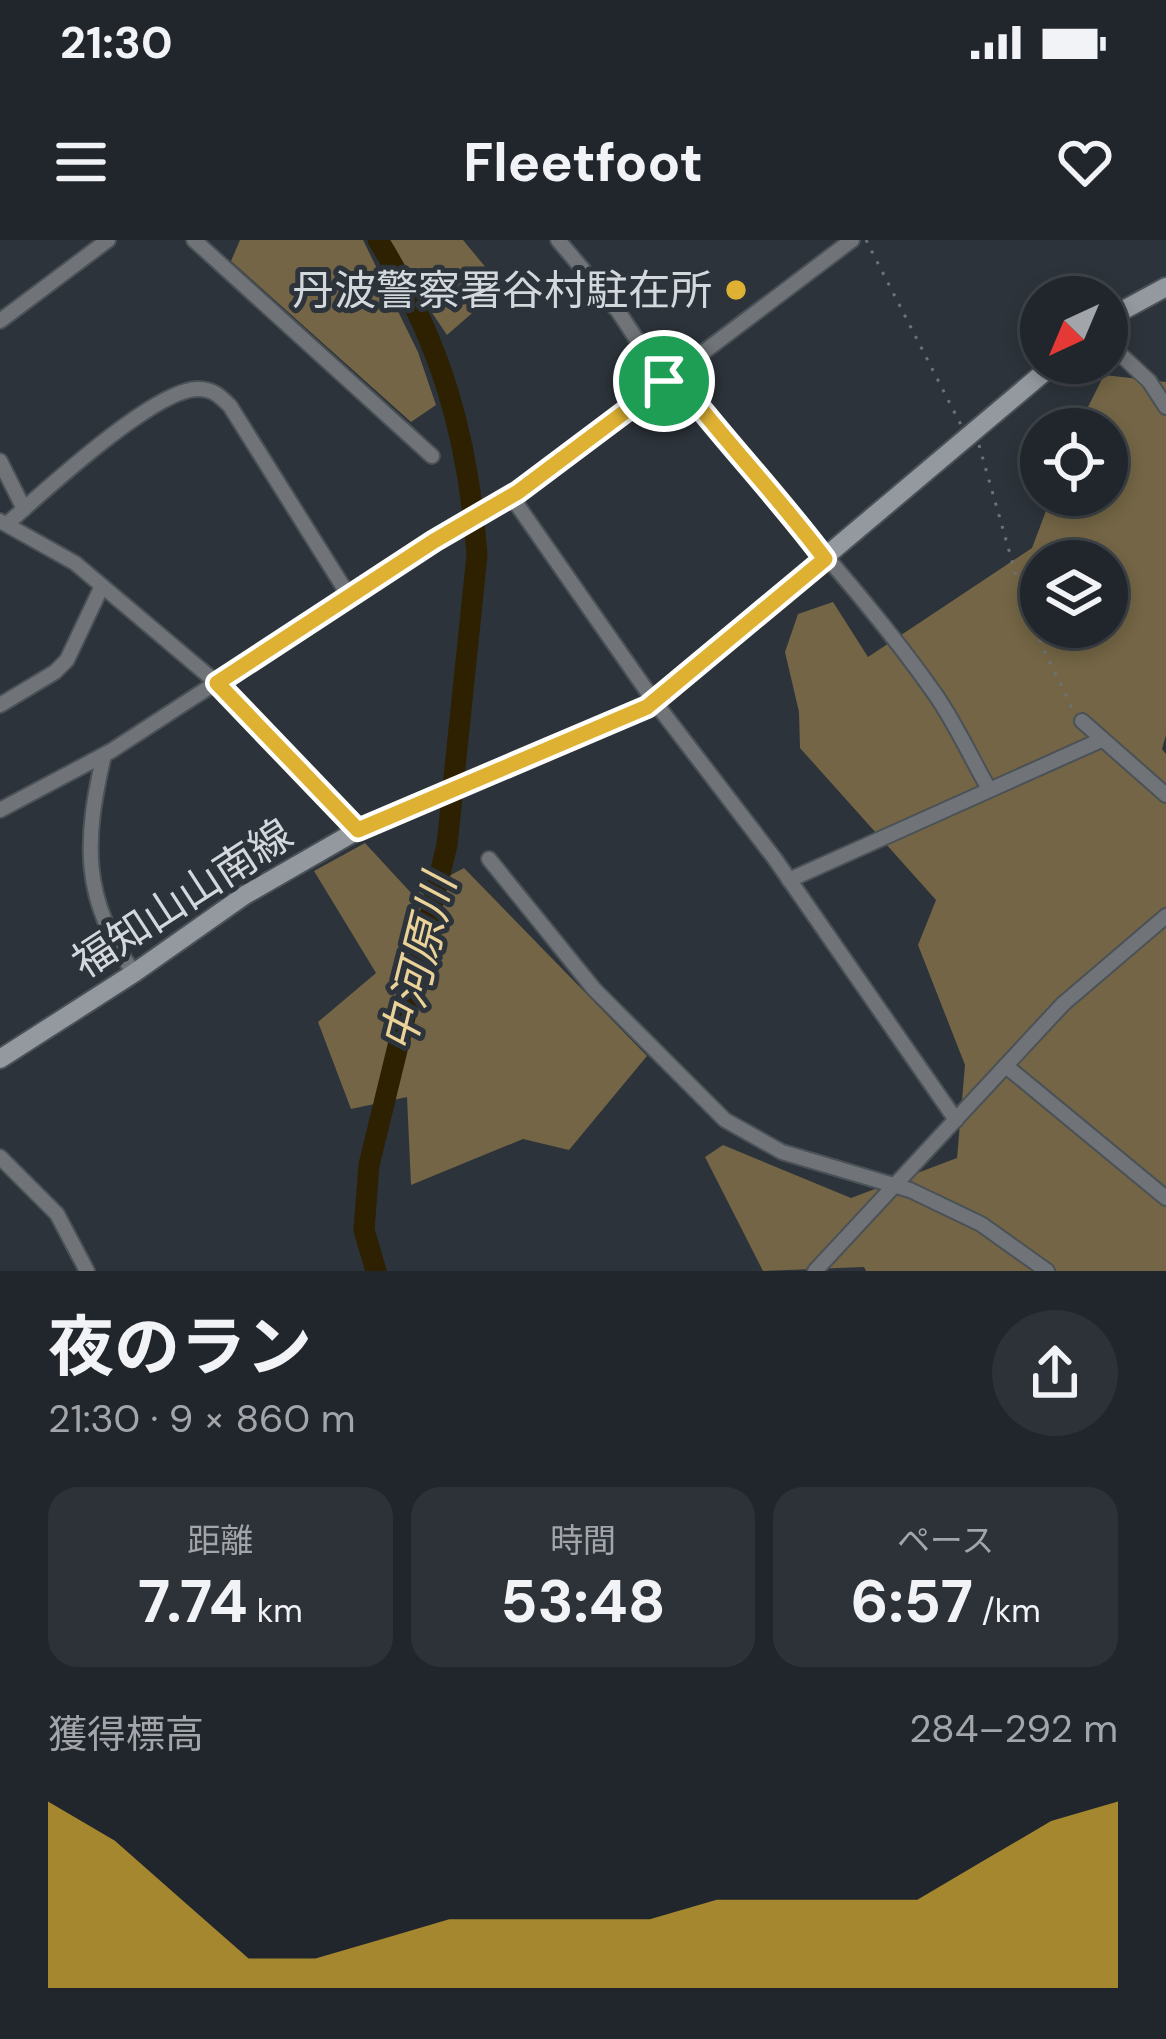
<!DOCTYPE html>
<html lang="ja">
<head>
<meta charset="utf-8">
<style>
  body { margin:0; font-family:"DM Sans","Noto Sans JP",sans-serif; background:#2d3238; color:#f1f3f6; height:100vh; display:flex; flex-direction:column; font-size:45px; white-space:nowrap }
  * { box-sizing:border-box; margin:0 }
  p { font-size:39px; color:#a2a5a9 }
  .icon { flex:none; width:66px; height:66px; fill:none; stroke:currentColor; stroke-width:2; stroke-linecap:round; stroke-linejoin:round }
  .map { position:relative; height:1031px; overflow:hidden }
  .drawer { display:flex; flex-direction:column; background:#21262c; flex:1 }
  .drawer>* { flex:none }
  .needle { width:78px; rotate:224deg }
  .buttons { position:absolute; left:1020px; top:36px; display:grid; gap:24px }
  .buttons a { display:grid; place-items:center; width:108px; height:108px; border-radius:50%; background:#21262c; box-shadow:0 6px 18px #0003,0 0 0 3px #3e4348; font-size:60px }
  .pin { position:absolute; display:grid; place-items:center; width:102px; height:102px; color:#fff; margin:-51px; border:6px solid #fff; border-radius:50%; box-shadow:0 3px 12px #0007 }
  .round { display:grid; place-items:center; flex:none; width:126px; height:126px; border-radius:63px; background:#2d3238 }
  .headline { display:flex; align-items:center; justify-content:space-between; height:204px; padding:0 48px }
  h1 { font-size:66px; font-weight:700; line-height:90px }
  .figures { display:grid; grid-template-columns:repeat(3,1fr); gap:18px; height:204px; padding:12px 48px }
  .figures div { display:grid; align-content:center; border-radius:30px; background:#2d3238; text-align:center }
  .figures b { font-size:60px; font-weight:700 }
  .figures small { font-size:33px; font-weight:400 }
  .figures p { font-size:33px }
  .chart { height:336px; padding:24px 48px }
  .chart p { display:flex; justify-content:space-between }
  .chart svg { width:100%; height:216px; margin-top:12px; fill:#deb133; opacity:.7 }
  .status { display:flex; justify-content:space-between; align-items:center; height:84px; padding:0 60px; background:#21262c; direction:ltr }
  .status svg { height:33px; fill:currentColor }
  header { display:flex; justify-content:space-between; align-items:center; height:156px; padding:0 48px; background:#21262c; font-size:54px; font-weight:700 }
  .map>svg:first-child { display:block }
  .forest { fill:#736545; fill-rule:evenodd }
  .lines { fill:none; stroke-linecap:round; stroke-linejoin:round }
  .river { stroke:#2d2101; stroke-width:21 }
  .minor-casing { stroke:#4a5157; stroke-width:18 }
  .secondary-casing { stroke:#4a5157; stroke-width:22 }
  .path { stroke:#6c7278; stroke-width:3; stroke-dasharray:3 9; stroke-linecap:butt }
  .minor { stroke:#707478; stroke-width:14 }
  .secondary { stroke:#93999f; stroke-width:18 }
  .route-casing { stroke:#fff; stroke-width:24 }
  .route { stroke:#deb133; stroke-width:15 }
  .poi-dot { fill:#deb133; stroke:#2c333a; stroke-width:4.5 }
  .labels { text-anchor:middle; stroke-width:10; stroke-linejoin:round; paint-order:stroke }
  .poi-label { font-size:42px; fill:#d3d8dd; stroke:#2c333a; text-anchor:end }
  .street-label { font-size:42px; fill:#d3d8dd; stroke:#2c333a }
  .water-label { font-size:45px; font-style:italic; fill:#ebd298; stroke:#2c333a }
</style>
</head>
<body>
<div class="status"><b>21:30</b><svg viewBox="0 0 49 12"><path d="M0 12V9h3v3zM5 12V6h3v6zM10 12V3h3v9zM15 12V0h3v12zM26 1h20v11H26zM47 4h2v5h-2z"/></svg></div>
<header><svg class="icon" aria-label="menu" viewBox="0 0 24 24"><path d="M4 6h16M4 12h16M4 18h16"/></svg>Fleetfoot<svg class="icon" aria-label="heart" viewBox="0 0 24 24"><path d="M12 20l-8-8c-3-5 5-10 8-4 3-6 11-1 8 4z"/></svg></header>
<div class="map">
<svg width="1166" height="1031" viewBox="0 0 1166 1031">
  <rect width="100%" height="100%" fill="#2c333a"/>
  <g class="forest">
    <polygon points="240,0 363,0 418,112 436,165 411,182 231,21"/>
    <polygon points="383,0 463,0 502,47 447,95"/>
    <path d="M 1104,135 L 1166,142 L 1166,495 L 1162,509 L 1166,514 L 1166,1031 L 866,1031 L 864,1027 L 763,1031 L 705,917 L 723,905 L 851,958 L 957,918 L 965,825 L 918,705 L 936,660 L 800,508 L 799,472 L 785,412 L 798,374 L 833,362 L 868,417 L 1032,308 L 1052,255 L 1107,255 L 1107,189 L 1077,189 ZM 1041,321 L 1107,321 L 1107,387 L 1041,387 Z"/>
    <polygon points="365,603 413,655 464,628 647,816 569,910 523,899 411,945 407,857 351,869 318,782 376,733 314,631"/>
  </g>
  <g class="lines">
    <path class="river" d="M 376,1031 L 364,990 L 369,925 L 447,605 L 477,315 C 468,195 441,102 378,0"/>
    <g class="minor-casing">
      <g id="minor">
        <polyline points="194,0 432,216"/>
        <polyline points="558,0 618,71 664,141"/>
        <polyline points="0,81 108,0"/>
        <polyline points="1107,102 1149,141 1166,167"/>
        <path d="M 673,135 C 757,244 856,341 935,454 C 956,484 971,518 989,549"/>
        <polyline points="0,221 24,269"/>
        <polyline points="511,256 654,461 775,619 956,880"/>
        <polyline points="0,281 75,323 217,443 358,590"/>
        <path d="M 7,284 C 42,253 154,149 198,149 C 213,149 220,156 230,166 L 349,356"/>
        <polyline points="0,465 55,432 67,420 102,346"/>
        <polyline points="1082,481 1166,555"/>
        <path d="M 104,515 C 84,600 81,659 134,733"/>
        <polyline points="0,570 111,511 434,301 518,252 852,0"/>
        <polyline points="489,619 594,749 725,880 782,912 910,950 981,984 1047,1031"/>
        <polyline points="789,640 1101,500"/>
        <polyline points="1006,826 1166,958"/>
        <polyline points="0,917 57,974 87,1031"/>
        <polyline points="815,1031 1063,764 1166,676"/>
      </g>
    </g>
    <g class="secondary-casing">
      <g id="secondary">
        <polyline points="1107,79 1166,47"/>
        <polyline points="0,819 134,733 245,655 358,590 647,467 1055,123"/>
      </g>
    </g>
    <g class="path">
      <polyline points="866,0 961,185"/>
      <polyline points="979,205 1018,342 1041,404 1074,472"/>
    </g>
    <use href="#minor" class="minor"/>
    <use href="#secondary" class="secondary"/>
  </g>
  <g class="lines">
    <g class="route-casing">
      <path id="route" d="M 674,135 C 722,198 777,255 825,319 L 647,467 L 358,590 L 217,443 L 434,301 L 518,252 Z"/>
    </g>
    <use href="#route" class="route"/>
  </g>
  <circle class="poi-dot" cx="736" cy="50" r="12"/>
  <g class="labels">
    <g class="poi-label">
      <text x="712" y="65">丹波警察署谷村駐在所</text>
    </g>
    <g class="street-label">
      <text transform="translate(182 658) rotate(-33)" y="15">福知山山南線</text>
    </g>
    <g class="water-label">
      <text transform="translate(418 723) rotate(-76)" y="16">中河原川</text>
    </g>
  </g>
</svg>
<div class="buttons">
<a><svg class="needle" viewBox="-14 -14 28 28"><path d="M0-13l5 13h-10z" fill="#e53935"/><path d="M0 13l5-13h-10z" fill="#a2a5a9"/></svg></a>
<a><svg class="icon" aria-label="locate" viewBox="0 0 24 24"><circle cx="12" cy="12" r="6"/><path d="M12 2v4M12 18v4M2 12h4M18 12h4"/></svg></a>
<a><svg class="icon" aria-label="layers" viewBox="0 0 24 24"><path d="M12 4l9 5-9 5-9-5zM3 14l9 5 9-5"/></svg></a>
</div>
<div class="pin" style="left:664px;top:141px;background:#1e9e55"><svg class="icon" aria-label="arrive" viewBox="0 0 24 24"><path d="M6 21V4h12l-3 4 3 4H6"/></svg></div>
</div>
<section class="drawer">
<div class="headline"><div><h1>夜のラン</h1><p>21:30 · 9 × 860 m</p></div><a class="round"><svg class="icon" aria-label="share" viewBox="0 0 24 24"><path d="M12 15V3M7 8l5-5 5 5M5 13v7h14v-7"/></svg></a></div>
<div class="figures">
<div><p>距離</p><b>7.74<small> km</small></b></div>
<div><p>時間</p><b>53:48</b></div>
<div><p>ペース</p><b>6:57<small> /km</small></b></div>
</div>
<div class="chart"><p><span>獲得標高</span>284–292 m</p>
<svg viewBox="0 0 160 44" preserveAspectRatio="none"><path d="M0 44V6L10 14L20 26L30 38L40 38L50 34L60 30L70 30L80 30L90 30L100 26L110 26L120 26L130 26L140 18L150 10L160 6V44z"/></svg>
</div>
</section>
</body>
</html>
